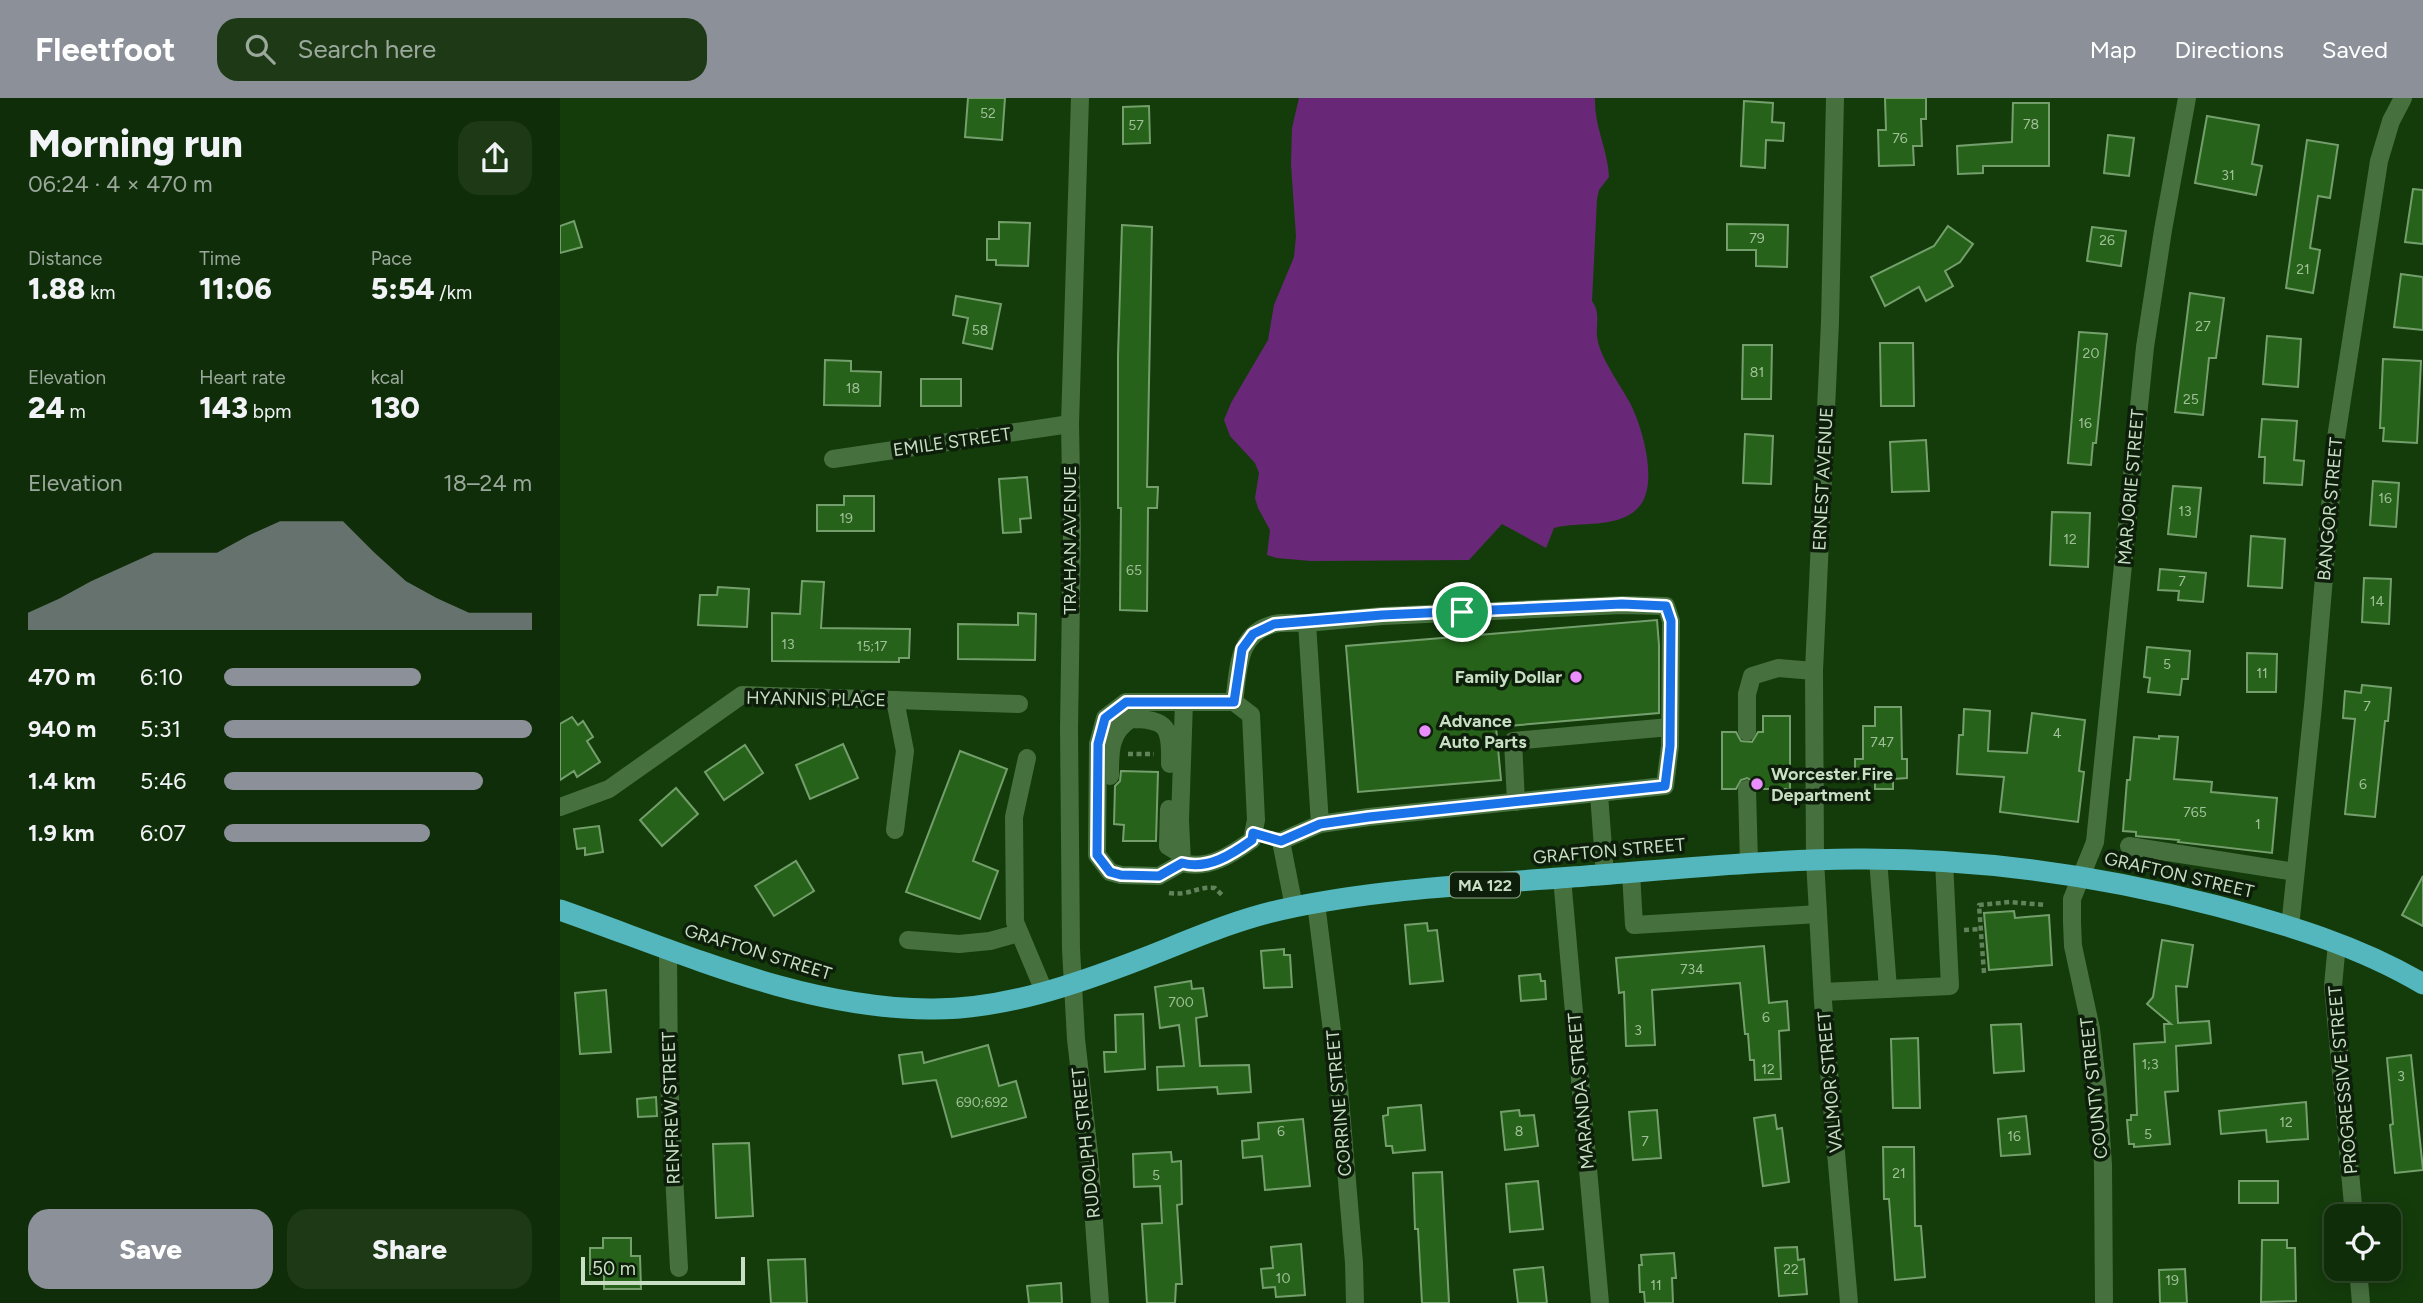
<!DOCTYPE html>
<html lang="en">
<head>
<meta charset="utf-8">
<style>
  body { margin:0; font-family:Figtree,sans-serif; background:#1d3916; color:#f1f3f6; height:100vh; display:flex; flex-direction:column; font-size:26px; white-space:nowrap }
  * { box-sizing:border-box; margin:0 }
  p { font-size:23px; color:#9ba89c }
  .icon { flex:none; width:38px; height:38px; fill:none; stroke:currentColor; stroke-width:2; stroke-linecap:round; stroke-linejoin:round }
  .map { position:relative; flex:1; overflow:hidden }
  .details { display:flex; flex-direction:column; background:#0f2d08; width:560px }
  .details>* { flex:none }
  .controls { position:absolute; left:1764px; top:1106px; display:grid; gap:14px }
  .controls a { display:grid; place-items:center; width:77px; height:77px; border-radius:14px; background:#0f2d08; box-shadow:0 4px 18px #0003,0 0 0 2px #2f4929; font-size:35px }
  .scale { position:absolute; left:21px; bottom:18px; width:164px; box-sizing:border-box; padding-left:7px; border:4px solid #c8dfc4; border-top:0; font-size:19px; line-height:24px; white-space:nowrap; color:#c8dfc4; -webkit-text-stroke:5px #0d1e0a; paint-order:stroke }
  .pin { position:absolute; display:grid; place-items:center; width:60px; height:60px; color:#fff; margin:-30px; border:4px solid #fff; border-radius:50%; box-shadow:0 2px 7px #0007 }
  .round { display:grid; place-items:center; flex:none; width:74px; height:74px; border-radius:21px; background:#1d3916 }
  .summary { display:flex; align-items:center; justify-content:space-between; height:119px; padding:0 28px }
  h1 { font-size:38px; font-weight:800; line-height:52px }
  .metrics { display:grid; grid-template-columns:repeat(3,1fr); gap:10px; height:119px; padding:7px 28px }
  .metrics div { display:grid; align-content:center }
  .metrics b { font-size:30px; font-weight:800 }
  .metrics small { font-size:19px; font-weight:400 }
  .metrics p { font-size:19px }
  .chart { height:196px; padding:14px 28px }
  .chart p { display:flex; justify-content:space-between }
  .chart svg { width:100%; height:126px; margin-top:7px; fill:#8c9099; opacity:.7 }
  .button { display:flex; gap:14px; margin-top:auto; padding:14px 28px }
  .button a { flex:1; height:80px; border-radius:21px; background:#8c9099; color:#fff; font-size:28px; font-weight:800; line-height:80px; text-align:center }
  .button a+a { background:#1d3916; color:#f1f3f6 }
  ul { padding:0 28px; list-style:none; font-size:23px }
  li { display:grid; grid-template-columns:112px 84px 1fr; align-items:center; height:52px }
  li i { height:18px; border-radius:9px; background:#8c9099 }
  header { display:flex; align-items:center; gap:42px; box-sizing:border-box; height:98px; padding:0 35px; background:#8c9099; color:#fff }
  header strong { font-size:33px }
  nav { display:flex; gap:38px; margin-inline-start:auto; font-size:24px }
  .search { width:490px; height:63px; background:#1d3916; display:flex; align-items:center; gap:18px; box-sizing:border-box; padding:0 24px; border-radius:21px; color:#9ba89c; font-size:26px }
  main { display:flex; flex:1; min-height:0 }
  .map>svg:first-child { display:block }
  .green { fill:#692877 }
  .building { fill:#266219; stroke:#749f6c; stroke-width:2 }
  .lines { fill:none; stroke-linecap:round; stroke-linejoin:round }
  .path { stroke:#61825a; stroke-width:4.5; stroke-dasharray:5 3.5; stroke-linecap:butt }
  .minor { stroke:#47703f; stroke-width:18 }
  .highway { stroke:#53b7bd; stroke-width:21 }
  .route-casing { stroke:#fff; stroke-width:14 }
  .route { stroke:#1a73e8; stroke-width:9 }
  .poi-dot { fill:#ea8dfd; stroke:#0d1e0a; stroke-width:2.5 }
  .labels { text-anchor:middle; stroke-width:7; stroke-linejoin:round; paint-order:stroke }
  .number-label { font-size:14px; fill:#a0c099 }
  .shield { fill:#0d1e0a; stroke:#90a58c; stroke-width:2 }
  .shield-label { font-size:16px; font-weight:bold; fill:#c8dfc4 }
  .street-label { font-size:18px; fill:#c8dfc4; stroke:#0d1e0a }
  .poi-label { font-size:18px; font-weight:bold; fill:#c8dfc4; stroke:#0d1e0a; text-anchor:start }
</style>
</head>
<body>
<header>
<strong>Fleetfoot</strong>
<div class="search"><svg class="icon" aria-label="search" viewBox="0 0 24 24"><circle cx="10" cy="10" r="6"/><path d="M15 15l6 6"/></svg>Search here</div>
<nav><a>Map</a><a>Directions</a><a>Saved</a></nav>
</header>
<main>
<section class="details">
<div class="summary"><div><h1>Morning run</h1><p>06:24 · 4 × 470 m</p></div><a class="round"><svg class="icon" aria-label="share" viewBox="0 0 24 24"><path d="M12 15V3M7 8l5-5 5 5M5 13v7h14v-7"/></svg></a></div>
<div class="metrics">
<div><p>Distance</p><b>1.88<small> km</small></b></div>
<div><p>Time</p><b>11:06</b></div>
<div><p>Pace</p><b>5:54<small> /km</small></b></div>
</div>
<div class="metrics">
<div><p>Elevation</p><b>24<small> m</small></b></div>
<div><p>Heart rate</p><b>143<small> bpm</small></b></div>
<div><p>kcal</p><b>130</b></div>
</div>
<div class="chart"><p><span>Elevation</span>18–24 m</p>
<svg viewBox="0 0 160 44" preserveAspectRatio="none"><path d="M0 44V38L10 33L20 27L30 22L40 17L50 17L60 17L70 11L80 6L90 6L100 6L110 17L120 27L130 33L140 38L150 38L160 38V44z"/></svg>
</div>
<ul>
<li><b>470 m</b>6:10<i style="width:64%"></i></li>
<li><b>940 m</b>5:31<i style="width:100%"></i></li>
<li><b>1.4 km</b>5:46<i style="width:84%"></i></li>
<li><b>1.9 km</b>6:07<i style="width:67%"></i></li>
</ul>
<div class="button"><a>Save</a><a>Share</a></div>
</section>
<div class="map">
<svg width="1863" height="1205" viewBox="0 0 1863 1205">
  <rect width="100%" height="100%" fill="#143c0b"/>
  <path class="green" d="M 739,0 L 1035,0 C 1034,28 1048,52 1049,79 L 1039,92 L 1037,101 L 1032,203 C 1042,217 1034,228 1038,244 C 1042,262 1061,288 1070,305 C 1083,330 1100,390 1077,411 C 1056,431 1020,423 994,430 L 986,450 L 942,426 L 909,462 L 751,463 L 717,460 L 707,457 L 710,432 L 698,410 L 695,400 L 699,375 L 695,365 L 670,338 L 664,322 L 671,305 L 708,242 L 714,207 L 734,159 L 736,138 L 731,66 L 732,30 Z"/>
  <g class="building">
    <polygon points="408,0 445,0 442,42 405,39"/>
    <polygon points="1325,0 1366,0 1366,21 1361,21 1362,48 1353,48 1354,67 1319,68 1318,32 1326,32"/>
    <polygon points="1184,3 1213,5 1212,24 1224,25 1223,43 1206,42 1205,70 1181,68"/>
    <polygon points="1453,5 1489,5 1489,68 1423,68 1423,75 1398,76 1397,48 1452,44"/>
    <polygon points="589,8 590,45 563,46 563,9"/>
    <polygon points="1647,18 1699,27 1692,66 1702,68 1696,97 1635,85"/>
    <polygon points="1548,37 1574,40 1569,78 1544,75"/>
    <polygon points="1747,42 1778,47 1770,100 1758,98 1750,150 1760,152 1753,195 1726,190"/>
    <polygon points="1853,91 1863,92 1863,146 1845,144"/>
    <polygon points="14,123 22,149 0,155 0,128"/>
    <polygon points="439,124 470,125 468,168 436,167 436,162 427,162 427,141 439,141"/>
    <polygon points="1167,126 1228,127 1227,169 1196,168 1196,152 1167,152"/>
    <polygon points="562,127 592,129 587,389 598,389 597,410 588,410 587,513 560,512 561,410 558,410 558,258"/>
    <polygon points="1388,128 1413,146 1400,164 1385,173 1393,188 1366,203 1359,189 1325,208 1311,179 1374,148"/>
    <polygon points="1532,129 1566,133 1561,168 1527,163"/>
    <polygon points="1841,176 1863,179 1863,232 1834,229"/>
    <polygon points="1630,195 1664,200 1656,260 1649,260 1643,317 1615,314"/>
    <polygon points="396,198 441,206 432,251 403,245 408,220 393,217"/>
    <polygon points="1519,234 1547,236 1536,345 1533,345 1531,367 1508,365"/>
    <polygon points="1707,238 1741,241 1738,289 1703,286"/>
    <polygon points="1320,245 1353,245 1354,308 1321,308"/>
    <polygon points="1183,247 1212,247 1211,301 1182,301"/>
    <polygon points="1823,261 1861,263 1857,345 1823,343 1824,330 1820,330"/>
    <polygon points="265,262 291,263 291,273 321,274 320,308 264,307"/>
    <rect x="361" y="281" width="40" height="27"/>
    <polygon points="1702,321 1737,323 1734,362 1744,363 1742,387 1704,385 1705,359 1699,359"/>
    <polygon points="1185,336 1213,338 1211,386 1183,385"/>
    <polygon points="1366,342 1369,393 1332,394 1330,344"/>
    <polygon points="467,379 471,420 460,421 461,434 443,435 439,381"/>
    <polygon points="1813,383 1839,385 1836,429 1810,427"/>
    <polygon points="1613,388 1641,390 1636,439 1608,436"/>
    <polygon points="284,398 314,398 314,433 257,433 257,407 284,407"/>
    <polygon points="1492,414 1530,415 1528,469 1490,467"/>
    <polygon points="1691,438 1725,441 1722,490 1688,488"/>
    <polygon points="1600,471 1646,475 1643,504 1618,502 1619,493 1598,492"/>
    <polygon points="1804,480 1831,481 1829,526 1802,524"/>
    <polygon points="242,483 264,484 261,530 350,531 349,560 339,560 339,564 212,563 212,515 240,516"/>
    <polygon points="158,489 189,491 187,529 138,527 140,497 157,497"/>
    <polygon points="458,515 476,516 475,562 398,561 398,526 458,527"/>
    <polygon points="1097,522 1099,547 1099,615 936,629 941,682 798,694 786,548"/>
    <polygon points="1587,549 1630,553 1628,581 1622,581 1620,597 1588,594 1590,580 1584,579"/>
    <polygon points="1687,555 1717,556 1716,594 1687,594"/>
    <polygon points="1802,587 1831,590 1828,623 1825,623 1815,719 1785,716 1795,621 1783,620 1785,593 1801,595"/>
    <polygon points="1315,609 1341,609 1342,661 1347,661 1347,680 1333,681 1333,691 1315,691 1315,681 1295,681 1295,661 1303,661 1303,628 1315,628"/>
    <polygon points="1404,611 1430,613 1428,653 1467,655 1472,615 1525,622 1519,673 1524,674 1518,724 1440,714 1444,679 1397,676 1399,637 1403,637"/>
    <polygon points="1203,618 1230,618 1230,691 1198,691 1196,685 1187,680 1181,682 1176,691 1162,691 1162,634 1176,634 1181,643 1192,644 1198,634 1203,634"/>
    <polygon points="12,619 18,627 23,623 33,639 27,643 40,664 17,679 14,673 0,682 0,626"/>
    <polygon points="1599,638 1618,639 1614,681 1652,684 1651,694 1717,700 1712,755 1618,744 1619,742 1576,738 1576,734 1563,733 1567,682 1570,682 1574,639 1599,641"/>
    <polygon points="283,646 298,680 250,701 236,667"/>
    <polygon points="185,647 203,675 164,702 145,674"/>
    <polygon points="400,653 447,671 413,763 438,773 420,821 346,794"/>
    <polygon points="561,673 598,674 596,743 563,743 564,727 554,726 555,688 560,683"/>
    <polygon points="116,690 138,716 102,748 80,722"/>
    <polygon points="39,728 43,754 25,757 25,750 17,751 14,731"/>
    <polygon points="236,763 254,793 214,818 195,788"/>
    <polygon points="1863,778 1863,828 1842,817"/>
    <polygon points="1454,813 1455,820 1489,817 1492,867 1429,872 1424,815"/>
    <polygon points="867,825 868,833 877,832 883,883 850,886 845,827"/>
    <polygon points="1602,842 1633,847 1627,889 1616,888 1618,925 1649,923 1651,945 1616,948 1618,993 1605,994 1610,1046 1574,1049 1574,1046 1569,1046 1567,1022 1571,1022 1571,1017 1577,1017 1574,946 1605,944 1604,926 1611,926 1587,906 1593,899"/>
    <polygon points="1204,848 1209,905 1227,903 1229,932 1219,933 1221,981 1195,982 1194,962 1190,962 1188,936 1185,936 1180,885 1092,892 1095,947 1066,948 1064,894 1059,895 1056,860"/>
    <polygon points="724,851 724,857 730,857 732,889 704,890 701,853"/>
    <polygon points="980,876 981,883 985,883 986,901 961,903 959,878"/>
    <polygon points="631,883 632,891 643,890 647,918 636,920 640,968 689,967 691,994 658,996 657,989 598,992 597,969 624,968 619,927 600,930 595,889"/>
    <polygon points="46,892 51,954 20,956 15,895"/>
    <polygon points="583,916 585,971 545,974 544,954 556,954 555,917"/>
    <polygon points="1461,926 1464,973 1434,975 1431,927"/>
    <polygon points="1358,940 1360,1010 1333,1010 1331,941"/>
    <polygon points="428,947 439,988 456,983 466,1019 392,1039 376,982 343,986 339,957 362,954 364,965"/>
    <polygon points="1851,957 1863,1072 1835,1075 1830,1027 1833,1026 1827,960"/>
    <polygon points="96,999 97,1018 78,1019 77,1001"/>
    <polygon points="1746,1004 1748,1041 1707,1044 1706,1032 1661,1036 1659,1013"/>
    <polygon points="861,1007 865,1052 833,1055 832,1048 826,1048 823,1018 828,1017 828,1010"/>
    <polygon points="959,1012 960,1018 974,1017 978,1048 945,1052 941,1014"/>
    <polygon points="1097,1012 1101,1060 1073,1062 1069,1014"/>
    <polygon points="1215,1017 1217,1031 1222,1030 1229,1084 1203,1088 1194,1020"/>
    <polygon points="1466,1018 1470,1056 1441,1058 1438,1021"/>
    <polygon points="743,1021 750,1088 705,1092 702,1058 683,1060 682,1043 699,1041 698,1025"/>
    <polygon points="189,1045 193,1118 156,1120 153,1046"/>
    <polygon points="1323,1049 1354,1049 1355,1128 1361,1128 1365,1179 1335,1182 1329,1101 1324,1101"/>
    <polygon points="611,1054 612,1064 621,1063 622,1106 617,1107 622,1186 616,1186 615,1205 587,1205 582,1126 602,1125 600,1088 574,1089 573,1056"/>
    <polygon points="882,1074 889,1205 862,1205 858,1131 855,1131 853,1075"/>
    <polygon points="978,1083 983,1131 950,1134 946,1086"/>
    <rect x="1679" y="1083" width="39" height="22"/>
    <polygon points="43,1140 71,1140 71,1158 80,1158 81,1191 44,1191 44,1176 30,1176 30,1150 43,1150"/>
    <polygon points="1702,1142 1727,1142 1727,1150 1735,1150 1736,1203 1701,1204"/>
    <polygon points="741,1146 745,1197 716,1199 715,1189 703,1190 701,1171 713,1170 711,1149"/>
    <polygon points="1237,1149 1238,1162 1244,1161 1247,1196 1219,1198 1215,1150"/>
    <polygon points="1114,1155 1116,1180 1112,1180 1113,1205 1085,1205 1084,1194 1080,1194 1079,1167 1082,1167 1081,1157"/>
    <polygon points="245,1161 247,1205 211,1205 208,1162"/>
    <polygon points="983,1169 987,1205 958,1205 954,1172"/>
    <polygon points="1625,1171 1627,1205 1600,1205 1599,1172"/>
    <polygon points="501,1185 502,1205 469,1205 467,1188"/>
  </g>
  <g class="lines">
    <g class="path">
      <polyline points="568,656 594,656"/>
      <path d="M 609,795 C 629,798 638,788 655,790 L 662,797"/>
      <polyline points="1404,832 1421,831"/>
      <polyline points="1424,875 1419,807 1450,804 1486,807"/>
    </g>
    <g class="minor">
      <polyline points="520,0 510,326 512,435 509,631 511,851 516,941 529,1055 540,1205"/>
      <polyline points="1275,0 1270,224 1254,573 1255,762 1263,904 1289,1205"/>
      <polyline points="273,361 510,326"/>
      <path d="M 674,604 C 679,572 676,536 714,526 C 724,524 736,525 747,525"/>
      <polyline points="1187,634 1187,596 1192,578 1218,570 1254,573"/>
      <polyline points="467,660 454,719 455,824 484,893"/>
      <path d="M 550,678 C 550,655 549,634 571,621 C 608,621 611,630 610,666"/>
      <polyline points="1187,691 1189,765"/>
      <polyline points="1039,696 1045,777"/>
      <polyline points="956,704 953,643 1110,629"/>
      <polyline points="0,709 49,691 182,597 459,606"/>
      <polyline points="609,711 608,748 621,756"/>
      <polyline points="335,732 345,653 335,602"/>
      <polyline points="1569,748 1735,774"/>
      <polyline points="1318,761 1328,891"/>
      <path d="M 622,765 L 599,778 L 561,777 L 550,774 L 537,757 L 538,646 L 545,620 L 566,604 L 674,604 L 691,617 L 696,722 L 692,742 C 671,757 648,772 622,765 L 620,722 L 624,604"/>
      <polyline points="1071,775 1074,827 1258,816"/>
      <polyline points="1002,780 1040,1205"/>
      <polyline points="756,805 779,989 794,1165 795,1205"/>
      <polyline points="734,809 721,743 760,726 747,525 822,518 1062,507 1106,508 1111,523 1110,648 1105,688 809,719 760,726"/>
      <polyline points="1730,829 1753,608 1776,340 1819,63 1831,23 1843,0"/>
      <polyline points="348,842 399,846 430,843 459,835"/>
      <polyline points="1777,845 1773,888 1794,1118"/>
      <polyline points="108,850 109,984 119,1170"/>
      <polyline points="1263,894 1390,888 1384,763"/>
      <polyline points="1798,1171 1801,1205"/>
      <polyline points="1544,1205 1543,1067 1538,994 1531,931 1513,848 1512,824 1512,801 1535,744 1585,249 1603,132 1627,0"/>
    </g>
    <path class="highway" d="M 0,812 C 120,854 241,910 370,911 C 443,912 517,886 584,860 C 630,842 672,823 720,812 C 820,790 925,786 1026,778 C 1116,771 1205,762 1295,761 C 1418,760 1538,777 1657,808 C 1728,827 1799,848 1863,886"/>
  </g>
  <g class="lines">
    <g class="route-casing">
      <path id="route" d="M 1062,506 L 1106,508 L 1111,523 L 1110,648 L 1105,688 L 809,719 L 760,726 L 721,743 L 693,735 L 692,742 C 671,757 648,772 622,765 L 599,778 L 561,777 L 550,774 L 537,757 L 538,646 L 545,620 L 566,604 L 674,604 L 682,551 L 693,536 L 714,526 L 822,517 Z"/>
    </g>
    <use href="#route" class="route"/>
  </g>
  <g class="poi-dot">
    <circle cx="1016" cy="579" r="7"/>
    <circle cx="865" cy="633" r="7"/>
    <circle cx="1197" cy="686" r="7"/>
  </g>
  <g class="labels">
    <g class="number-label">
      <text x="428" y="20">52</text>
      <text x="1471" y="31">78</text>
      <text x="576" y="32">57</text>
      <text x="1340" y="45">76</text>
      <text x="1668" y="82">31</text>
      <text x="1197" y="145">79</text>
      <text x="1547" y="147">26</text>
      <text x="1743" y="176">21</text>
      <text x="1643" y="233">27</text>
      <text x="420" y="237">58</text>
      <text x="1531" y="260">20</text>
      <text x="1197" y="279">81</text>
      <text x="293" y="295">18</text>
      <text x="1631" y="306">25</text>
      <text x="1525" y="330">16</text>
      <text x="1825" y="405">16</text>
      <text x="1625" y="418">13</text>
      <text x="286" y="425">19</text>
      <text x="1510" y="446">12</text>
      <text x="574" y="477">65</text>
      <text x="1622" y="488">7</text>
      <text x="1817" y="508">14</text>
      <text x="228" y="551">13</text>
      <text x="312" y="553">15;17</text>
      <text x="1607" y="571">5</text>
      <text x="1702" y="580">11</text>
      <text x="1807" y="613">7</text>
      <text x="1497" y="640">4</text>
      <text x="1322" y="649">747</text>
      <text x="1803" y="691">6</text>
      <text x="1635" y="719">765</text>
      <text x="1698" y="731">1</text>
      <text x="1132" y="876">734</text>
      <text x="621" y="909">700</text>
      <text x="1206" y="924">6</text>
      <text x="1078" y="937">3</text>
      <text x="1590" y="971">1;3</text>
      <text x="1208" y="976">12</text>
      <text x="1841" y="983">3</text>
      <text x="422" y="1009">690;692</text>
      <text x="1726" y="1029">12</text>
      <text x="721" y="1038">6</text>
      <text x="959" y="1038">8</text>
      <text x="1588" y="1041">5</text>
      <text x="1454" y="1043">16</text>
      <text x="1085" y="1048">7</text>
      <text x="1339" y="1080">21</text>
      <text x="596" y="1082">5</text>
      <text x="1231" y="1176">22</text>
      <text x="723" y="1185">10</text>
      <text x="1612" y="1187">19</text>
      <text x="1096" y="1192">11</text>
    </g>
    <rect class="shield" x="890" y="774.5" width="70" height="25" rx="5"/>
    <g class="shield-label">
      <text x="925" y="793">MA 122</text>
    </g>
    <g class="street-label">
      <text transform="translate(392 344) rotate(-8)" y="6">EMILE STREET</text>
      <text transform="translate(1263 381) rotate(-87)" y="6">ERNEST AVENUE</text>
      <text transform="translate(1571 389) rotate(-85)" y="6">MARJORIE STREET</text>
      <text transform="translate(1770 411) rotate(-85)" y="6">BANGOR STREET</text>
      <text transform="translate(510 442) rotate(-90)" y="6">TRAHAN AVENUE</text>
      <text transform="translate(256 601) rotate(1)" y="6">HYANNIS PLACE</text>
      <text transform="translate(1049 753) rotate(-5)" y="6">GRAFTON STREET</text>
      <text transform="translate(1619 777) rotate(13)" y="6">GRAFTON STREET</text>
      <text transform="translate(198 854) rotate(17)" y="6">GRAFTON STREET</text>
      <text transform="translate(1783 982) rotate(-95)" y="6">PROGRESSIVE STREET</text>
      <text transform="translate(1270 984) rotate(-95)" y="6">VALMOR STREET</text>
      <text transform="translate(1534 990) rotate(-96)" y="6">COUNTY STREET</text>
      <text transform="translate(1021 993) rotate(-95)" y="6">MARANDA STREET</text>
      <text transform="translate(779 1005) rotate(-95)" y="6">CORRINE STREET</text>
      <text transform="translate(111 1010) rotate(-92)" y="6">RENFREW STREET</text>
      <text transform="translate(526 1045) rotate(-96)" y="6">RUDOLPH STREET</text>
    </g>
    <g class="poi-label">
      <text x="1002" y="585" text-anchor="end">Family Dollar</text>
      <text x="879" y="629">Advance<tspan x="879" dy="21">Auto Parts</tspan></text>
      <text x="1211" y="682">Worcester Fire<tspan x="1211" dy="21">Department</tspan></text>
    </g>
  </g>
</svg>
<div class="controls">
<a><svg class="icon" aria-label="locate" viewBox="0 0 24 24"><circle cx="12" cy="12" r="6"/><path d="M12 2v4M12 18v4M2 12h4M18 12h4"/></svg></a>
</div>
<div class="scale">50 m</div>
<div class="pin" style="left:902px;top:514px;background:#1e9e55"><svg class="icon" aria-label="arrive" viewBox="0 0 24 24"><path d="M6 21V4h12l-3 4 3 4H6"/></svg></div>
</div>
</main>
</body>
</html>
